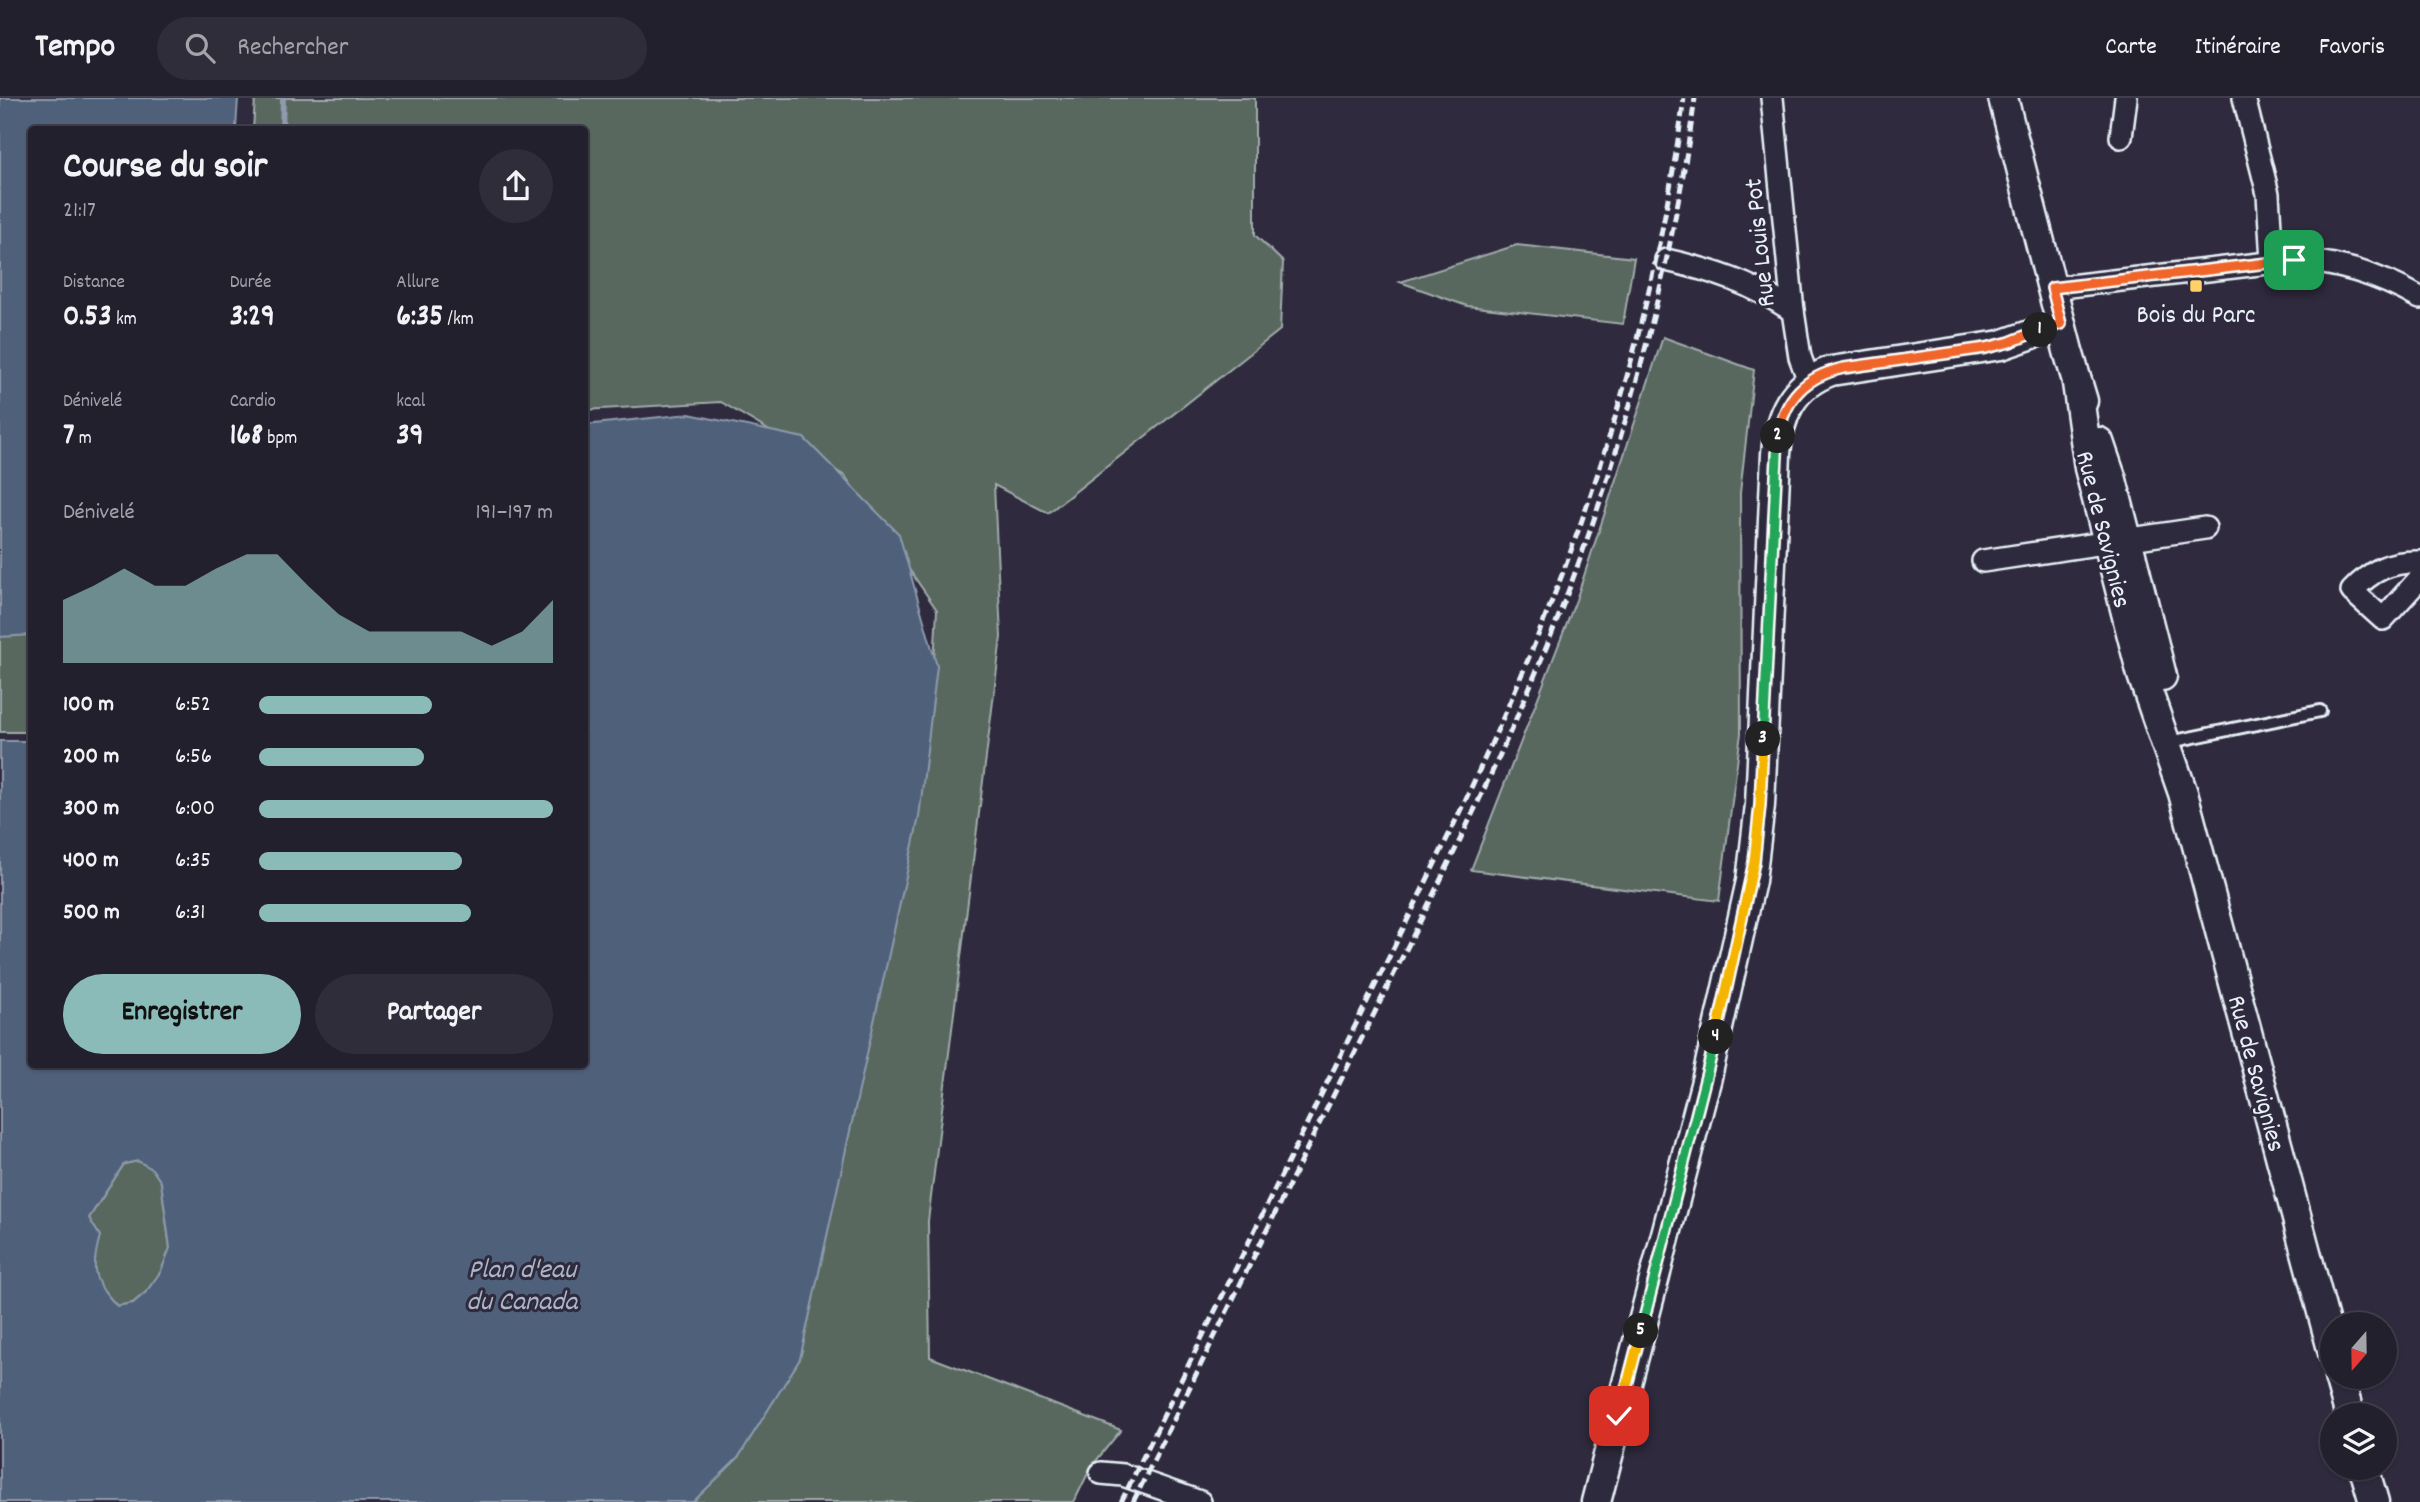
<!DOCTYPE html>
<html lang="fr">
<head>
<meta charset="utf-8">
<style>
  body { margin:0; font-family:Dekko,sans-serif; background:#2f2d3a; color:#f1f3f6; height:100vh; display:flex; flex-direction:column; font-size:26px; white-space:nowrap }
  * { box-sizing:border-box; margin:0 }
  p { font-size:23px; color:#a3a3aa }
  .icon { flex:none; width:38px; height:38px; fill:none; stroke:currentColor; stroke-width:2; stroke-linecap:round; stroke-linejoin:round }
  .map { position:relative; flex:1; overflow:hidden }
  .details { position:absolute; left:28px; top:28px; width:560px; height:942px; display:flex; flex-direction:column; background:#23202e; border-radius:7px; box-shadow:0 2px 5px #0004,0 0 0 2px #403e4a }
  .details>* { flex:none }
  .needle { width:46px; rotate:200deg }
  .tools { position:absolute; left:2320px; top:1214px; display:grid; gap:14px }
  .tools a { display:grid; place-items:center; width:77px; height:77px; border-radius:50%; background:#23202e; box-shadow:0 2px 5px #0004,0 0 0 2px #403e4a; font-size:35px }
  .pin { position:absolute; display:grid; place-items:center; width:60px; height:60px; color:#fff; margin:-30px; border-radius:14px; box-shadow:0 4px 10px #0006 }
  .km { position:absolute; width:35px; height:35px; margin:-18px; border-radius:50%; background:#222; color:#fff; font-size:19px; line-height:35px; text-align:center }
  .round { display:grid; place-items:center; flex:none; width:74px; height:74px; border-radius:37px; background:#2f2d3a }
  .headline { display:flex; align-items:center; justify-content:space-between; height:119px; padding:0 35px }
  h1 { font-size:38px; font-weight:800; line-height:52px }
  .figures { display:grid; grid-template-columns:repeat(3,1fr); gap:10px; height:119px; padding:7px 35px }
  .figures div { display:grid; align-content:center }
  .figures b { font-size:30px; font-weight:800 }
  .figures small { font-size:19px; font-weight:400 }
  .figures p { font-size:19px }
  .chart { height:196px; padding:14px 35px }
  .chart p { display:flex; justify-content:space-between }
  .chart svg { width:100%; height:126px; margin-top:7px; fill:#8bbbb9; opacity:.7 }
  .primary-button { display:flex; gap:14px; margin-top:auto; padding:14px 35px }
  .primary-button a { flex:1; height:80px; border-radius:42px; background:#8bbbb9; color:#111; font-size:28px; font-weight:800; line-height:80px; text-align:center }
  .primary-button a+a { background:#2f2d3a; color:#f1f3f6 }
  ul { padding:0 35px; list-style:none; font-size:23px }
  li { display:grid; grid-template-columns:112px 84px 1fr; align-items:center; height:52px }
  li i { height:18px; border-radius:9px; background:#8bbbb9 }
  header { display:flex; align-items:center; gap:42px; box-sizing:border-box; height:98px; padding:0 35px; background:#23202e; border-bottom:2px solid #403e4a }
  header strong { font-size:33px }
  nav { display:flex; gap:38px; margin-inline-start:auto; font-size:24px }
  .search { width:490px; height:63px; background:#2f2d3a; display:flex; align-items:center; gap:18px; box-sizing:border-box; padding:0 24px; border-radius:38px; color:#a3a3aa; font-size:26px }
  .map>svg:first-child { display:block }
  .green { fill:#58675e; stroke:#a0acab; stroke-width:2 }
  .water { fill:#50617a; stroke:#8d9bac; stroke-width:2; fill-rule:evenodd }
  .lines { fill:none; stroke-linecap:round; stroke-linejoin:round }
  .stream { stroke:#8d9bac; stroke-width:6 }
  .lane-casing { stroke:#e8f1f8; stroke-width:16 }
  .street-casing { stroke:#e8f1f8; stroke-width:26 }
  .secondary-casing { stroke:#e8f1f8; stroke-width:33 }
  .lane { stroke:#2f2a3d; stroke-width:10 }
  .street { stroke:#2f2a3d; stroke-width:21 }
  .secondary { stroke:#2f2a3d; stroke-width:28 }
  .rail { stroke:#e8f1f8; stroke-width:5; stroke-dasharray:10 5; stroke-linecap:butt }
  .split-1-casing { stroke:#fff; stroke-width:14 }
  .split-2-casing { stroke:#fff; stroke-width:14 }
  .split-3-casing { stroke:#fff; stroke-width:14 }
  .split-4-casing { stroke:#fff; stroke-width:14 }
  .split-5-casing { stroke:#fff; stroke-width:14 }
  .split-6-casing { stroke:#fff; stroke-width:14 }
  .split-1 { stroke:#f0652b; stroke-width:9 }
  .split-2 { stroke:#f0652b; stroke-width:9 }
  .split-3 { stroke:#22a559; stroke-width:9 }
  .split-4 { stroke:#f5b400; stroke-width:9 }
  .split-5 { stroke:#22a559; stroke-width:9 }
  .split-6 { stroke:#f5b400; stroke-width:9 }
  .poi-dot { fill:#ffd166; stroke:#2f2a3d; stroke-width:2.5 }
  .labels { text-anchor:middle; stroke-width:6; stroke-linejoin:round; paint-order:stroke }
  .street-label { font-size:26px; fill:#e8f1f8; stroke:#2f2a3d }
  .poi-label { font-size:26px; fill:#e8f1f8; stroke:#2f2a3d }
  .water-label { font-size:28px; font-style:italic; fill:#abb7c6; stroke:#2f2a3d }
</style>
</head>
<body>
<header>
<strong>Tempo</strong>
<div class="search"><svg class="icon" aria-label="search" viewBox="0 0 24 24"><circle cx="10" cy="10" r="6"/><path d="M15 15l6 6"/></svg>Rechercher</div>
<nav><a>Carte</a><a>Itinéraire</a><a>Favoris</a></nav>
</header>
<div class="map">
<svg width="2420" height="1404" viewBox="0 0 2420 1404">
  <rect width="100%" height="100%" fill="#2f2a3d"/>
  <filter id="ink" filterUnits="userSpaceOnUse"><feTurbulence type="fractalNoise" baseFrequency=".0143" numOctaves="2"/><feDisplacementMap in="SourceGraphic" scale="14" xChannelSelector="R" yChannelSelector="G"/><feConvolveMatrix kernelMatrix="1 2 1 2 8 2 1 2 1" color-interpolation-filters="sRGB"/></filter>
  <g filter="url(#ink)">
    <g class="green">
      <polygon points="255,0 1255,0 1255,137 1283,164 1280,232 1048,415 994,387 1001,539 928,1123 930,1259 1121,1332 1091,1369 1074,1404 658,1404 799,1165 931,615 937,512 845,378 721,304 585,312 584,32 253,32"/>
      <polygon points="1517,147 1634,160 1623,226 1467,208 1400,184"/>
      <polygon points="1663,239 1754,272 1740,395 1741,635 1719,803 1471,772 1576,502"/>
      <polygon points="31,527 31,634 0,634 0,533"/>
      <path d="M 138,1063 L 152,1070 L 161,1084 L 170,1150 L 161,1174 L 146,1194 L 133,1205 L 117,1208 C 93,1181 89,1174 99,1138 L 89,1120 L 124,1066 Z"/>
    </g>
    <g class="water">
      <polygon points="0,0 238,0 236,31 32,32 32,537 0,539"/>
      <path d="M 689,316 L 804,340 L 892,429 L 899,436 L 937,568 L 919,719 L 800,1261 L 738,1360 L 693,1404 L 0,1404 L 0,643 L 31,643 L 32,966 L 584,966 L 585,327 ZM 138,1063 L 152,1071 L 161,1084 L 170,1150 L 161,1173 L 146,1194 L 133,1205 L 117,1208 C 93,1182 90,1173 100,1138 L 89,1120 L 124,1066 Z"/>
    </g>
    <g class="lines">
      <polyline class="stream" points="282,32 283,0"/>
      <g class="lane-casing">
        <polyline id="lane" points="2165,645 2320,613"/>
      </g>
      <g class="street-casing">
        <g id="street">
          <polyline points="1772,0 1793,213 1800,259 1809,283"/>
          <polyline points="2244,0 2268,96 2272,163"/>
          <polyline points="2121,39 2126,0"/>
          <path d="M 1666,162 C 1715,173 1751,185 1793,213"/>
          <path d="M 2052,190 L 2294,162 C 2339,164 2381,178 2420,200"/>
          <polyline points="1983,463 2205,430"/>
          <path d="M 2420,464 C 2390,463 2372,472 2352,493 L 2383,521 L 2420,480"/>
          <polyline points="1101,1375 1123,1377 1200,1404"/>
        </g>
      </g>
      <g class="secondary-casing">
        <g id="secondary">
          <polyline points="2003,0 2068,253 2083,303"/>
          <polyline points="2077,285 2089,370 2142,577 2183,695 2333,1255"/>
          <polyline points="2099,344 2112,382 2162,578"/>
          <polyline points="2339,1279 2350,1318"/>
          <polyline points="2364,1370 2374,1404"/>
          <path d="M 1596,1404 L 1707,979 L 1751,783 L 1760,707 L 1776,356 C 1779,317 1792,287 1831,273 L 2001,247 L 2061,226"/>
        </g>
      </g>
      <use href="#lane" class="lane"/>
      <use href="#street" class="street"/>
      <use href="#secondary" class="secondary"/>
      <g class="rail">
        <path d="M 1121,1404 C 1200,1244 1278,1084 1357,924 C 1421,794 1487,664 1541,530 C 1610,361 1660,181 1684,0"/>
        <path d="M 1133,1404 C 1208,1253 1281,1102 1356,952 C 1425,813 1497,674 1554,530 C 1621,360 1670,182 1695,0"/>
      </g>
    </g>
  </g>
  <g class="lines" filter="url(#ink)">
    <g class="split-1-casing">
      <polyline id="split-1" points="2040,232 2061,226 2052,190 2294,162"/>
    </g>
    <g class="split-2-casing">
      <path id="split-2" d="M 1778,338 C 1785,299 1806,278 1844,270 L 1986,250 L 2010,244 L 2040,232"/>
    </g>
    <g class="split-3-casing">
      <polyline id="split-3" points="1763,641 1778,338"/>
    </g>
    <g class="split-4-casing">
      <polyline id="split-4" points="1716,939 1754,764 1760,707 1763,641"/>
    </g>
    <g class="split-5-casing">
      <polyline id="split-5" points="1641,1233 1716,939"/>
    </g>
    <g class="split-6-casing">
      <polyline id="split-6" points="1619,1318 1641,1233"/>
    </g>
    <use href="#split-1" class="split-1"/>
    <use href="#split-2" class="split-2"/>
    <use href="#split-3" class="split-3"/>
    <use href="#split-4" class="split-4"/>
    <use href="#split-5" class="split-5"/>
    <use href="#split-6" class="split-6"/>
  </g>
  <rect class="poi-dot" x="2189" y="181" width="14" height="14" rx="3.5"/>
  <g class="labels">
    <g class="street-label">
      <text transform="translate(1758 145) rotate(-96)" y="9">Rue Louis Pot</text>
      <text transform="translate(2105 431) rotate(76)" y="9">Rue de Savignies</text>
      <text transform="translate(2258 975) rotate(75)" y="9">Rue de Savignies</text>
    </g>
    <g class="poi-label">
      <text x="2196" y="224">Bois du Parc</text>
    </g>
    <g class="water-label">
      <text x="522" y="1179">Plan d'eau<tspan x="522" dy="32">du Canada</tspan></text>
    </g>
  </g>
</svg>
<div class="tools">
<a><svg class="needle" viewBox="-14 -14 28 28"><path d="M0-13l5 13h-10z" fill="#e53935"/><path d="M0 13l5-13h-10z" fill="#a3a3aa"/></svg></a>
<a><svg class="icon" aria-label="layers" viewBox="0 0 24 24"><path d="M12 4l9 5-9 5-9-5zM3 14l9 5 9-5"/></svg></a>
</div>
<div class="pin" style="left:2294px;top:162px;background:#1e9e55"><svg class="icon" aria-label="arrive" viewBox="0 0 24 24"><path d="M6 21V4h12l-3 4 3 4H6"/></svg></div>
<div class="pin" style="left:1619px;top:1318px;background:#d93025"><svg class="icon" aria-label="check" viewBox="0 0 24 24"><path d="M5 12l5 5 9-10"/></svg></div>
<b class="km" style="left:2040px;top:232px">1</b>
<b class="km" style="left:1778px;top:338px">2</b>
<b class="km" style="left:1763px;top:641px">3</b>
<b class="km" style="left:1716px;top:939px">4</b>
<b class="km" style="left:1641px;top:1233px">5</b>
<section class="details">
<div class="headline"><div><h1>Course du soir</h1><p>21:17</p></div><a class="round"><svg class="icon" aria-label="share" viewBox="0 0 24 24"><path d="M12 15V3M7 8l5-5 5 5M5 13v7h14v-7"/></svg></a></div>
<div class="figures">
<div><p>Distance</p><b>0.53<small> km</small></b></div>
<div><p>Durée</p><b>3:29</b></div>
<div><p>Allure</p><b>6:35<small> /km</small></b></div>
</div>
<div class="figures">
<div><p>Dénivelé</p><b>7<small> m</small></b></div>
<div><p>Cardio</p><b>168<small> bpm</small></b></div>
<div><p>kcal</p><b>39</b></div>
</div>
<div class="chart"><p><span>Dénivelé</span>191–197 m</p>
<svg viewBox="0 0 160 44" preserveAspectRatio="none"><path d="M0 44V22L10 17L20 11L30 17L40 17L50 11L60 6L70 6L80 17L90 27L100 33L110 33L120 33L130 33L140 38L150 33L160 22V44z"/></svg>
</div>
<ul>
<li><b>100 m</b>6:52<i style="width:59%"></i></li>
<li><b>200 m</b>6:56<i style="width:56%"></i></li>
<li><b>300 m</b>6:00<i style="width:100%"></i></li>
<li><b>400 m</b>6:35<i style="width:69%"></i></li>
<li><b>500 m</b>6:31<i style="width:72%"></i></li>
</ul>
<div class="primary-button"><a>Enregistrer</a><a>Partager</a></div>
</section>
</div>
</body>
</html>
